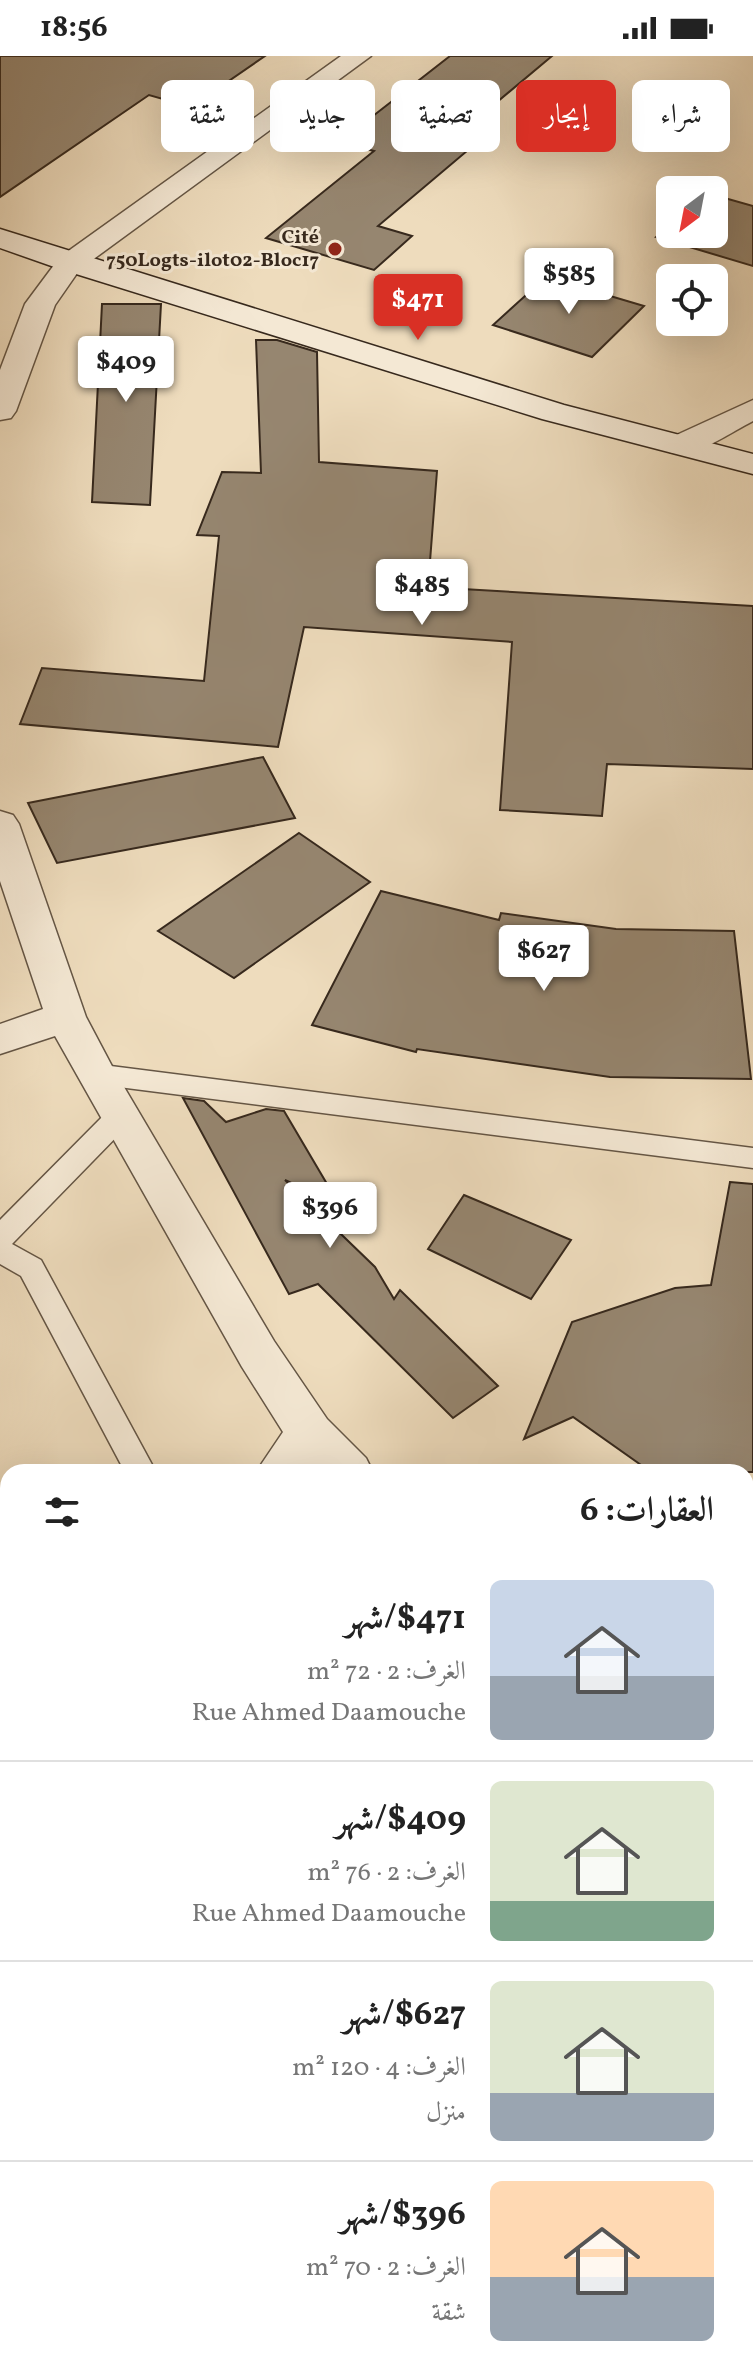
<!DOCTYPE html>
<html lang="ar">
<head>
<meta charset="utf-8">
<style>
  :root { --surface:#fff; --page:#f6f6f6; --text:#222; --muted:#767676; --line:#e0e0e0; --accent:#d93025 }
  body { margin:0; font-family:Vollkorn,Amiri,serif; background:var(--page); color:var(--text); direction:rtl; height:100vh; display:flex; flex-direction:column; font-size:30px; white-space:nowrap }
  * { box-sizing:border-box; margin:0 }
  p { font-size:26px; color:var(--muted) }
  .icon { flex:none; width:44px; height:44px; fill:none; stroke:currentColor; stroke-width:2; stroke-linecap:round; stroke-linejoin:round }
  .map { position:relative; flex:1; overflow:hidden; direction:ltr }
  .details { position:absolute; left:0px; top:1408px; width:754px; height:914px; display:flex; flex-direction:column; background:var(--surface); border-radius:24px 24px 0 0; box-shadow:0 8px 32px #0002; direction:rtl }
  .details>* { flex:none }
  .top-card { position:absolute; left:24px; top:24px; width:706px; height:72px; direction:rtl; display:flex; gap:16px }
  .needle { width:52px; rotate:212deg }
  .controls { position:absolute; left:656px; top:120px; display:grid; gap:16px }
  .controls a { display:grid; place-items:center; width:72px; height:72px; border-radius:12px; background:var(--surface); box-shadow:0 8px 32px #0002; font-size:40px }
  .price { position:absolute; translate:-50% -68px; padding:0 18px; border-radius:8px; background:#fff; color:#222; font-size:26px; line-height:52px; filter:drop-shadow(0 2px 4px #0008) }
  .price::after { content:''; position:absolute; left:50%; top:48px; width:24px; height:18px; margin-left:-12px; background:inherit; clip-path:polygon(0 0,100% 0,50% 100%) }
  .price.on { background:var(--accent); color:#fff }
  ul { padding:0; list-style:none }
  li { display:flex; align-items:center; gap:24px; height:200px; padding:0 40px }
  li+li { border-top:2px solid var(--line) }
  li span { display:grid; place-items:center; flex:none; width:224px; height:160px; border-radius:12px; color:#555 }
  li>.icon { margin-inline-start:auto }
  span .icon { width:96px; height:96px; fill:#fffc; stroke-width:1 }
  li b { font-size:34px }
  h2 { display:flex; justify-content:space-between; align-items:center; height:96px; padding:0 40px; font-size:34px }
  .tag { padding:0 28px; border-radius:12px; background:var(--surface); box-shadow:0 8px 32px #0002; font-size:28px; line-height:72px }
  .tag.on { background:var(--accent); color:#fff }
  .status { display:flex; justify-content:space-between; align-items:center; height:56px; padding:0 40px; background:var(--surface); direction:ltr }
  .status svg { height:22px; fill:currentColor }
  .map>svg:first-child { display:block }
  .building { fill:#968670; stroke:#37291d; stroke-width:2 }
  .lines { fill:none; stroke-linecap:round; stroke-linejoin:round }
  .lane-casing { stroke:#655645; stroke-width:3 }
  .street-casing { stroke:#655645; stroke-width:3 }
  .secondary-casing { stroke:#37291d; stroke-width:3 }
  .lane { fill:#f4e8d4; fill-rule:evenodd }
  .street { fill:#f4e8d4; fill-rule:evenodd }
  .secondary { fill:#f4e8d4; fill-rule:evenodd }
  .poi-dot { fill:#8f2418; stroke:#f4e8d4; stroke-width:3 }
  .labels { text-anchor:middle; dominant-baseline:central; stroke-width:6; stroke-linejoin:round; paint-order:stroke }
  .far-poi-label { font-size:20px; font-weight:bold; fill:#37291d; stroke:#f4e8d4; text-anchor:end }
</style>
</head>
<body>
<div class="status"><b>18:56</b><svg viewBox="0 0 49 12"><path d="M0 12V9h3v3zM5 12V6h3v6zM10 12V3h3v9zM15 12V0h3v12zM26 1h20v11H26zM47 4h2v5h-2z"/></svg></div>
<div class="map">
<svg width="753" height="2321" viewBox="0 0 753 2321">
  <rect width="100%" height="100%" fill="#eedcbd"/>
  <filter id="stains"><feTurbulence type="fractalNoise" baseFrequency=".0025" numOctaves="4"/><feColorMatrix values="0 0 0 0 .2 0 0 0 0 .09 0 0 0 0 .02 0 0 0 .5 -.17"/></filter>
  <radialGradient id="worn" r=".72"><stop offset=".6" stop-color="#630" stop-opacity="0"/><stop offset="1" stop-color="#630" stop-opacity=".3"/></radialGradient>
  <g class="building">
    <polygon points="0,0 265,0 191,51 149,39 0,141"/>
    <polygon points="450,0 552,0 472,67 493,73 378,170 412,180 374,214 266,182 374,95 355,90 369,78 355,74"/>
    <polygon points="714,139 753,150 753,210 656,181 670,168 670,178 714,178"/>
    <polygon points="546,221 644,250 592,301 493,269"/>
    <polygon points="102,248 161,248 150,449 92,446"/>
    <polygon points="256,284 277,284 317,296 319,406 437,415 428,531 753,550 753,713 607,708 602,760 500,754 512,586 304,571 278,691 20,668 42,612 204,625 219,480 197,479 222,416 261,417"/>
    <polygon points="263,701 295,762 57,807 28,747"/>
    <polygon points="299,777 370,826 234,922 158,875"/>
    <polygon points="381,835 499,864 501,857 616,873 734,875 751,1023 610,1021 417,993 416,996 312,969"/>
    <polygon points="183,1042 204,1045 226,1066 266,1053 284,1055 340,1150 285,1124 375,1211 394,1243 400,1234 498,1330 453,1362 318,1228 289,1238"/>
    <polygon points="730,1126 753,1128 753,1416 651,1416 573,1361 524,1383 572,1266 675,1232 711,1229"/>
    <polygon points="464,1139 571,1184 531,1243 428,1193"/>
  </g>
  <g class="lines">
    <g class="lane-casing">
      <g id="lane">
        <polygon points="95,1008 753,1092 753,1112 95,1028 86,1025 82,1018 86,1011"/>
        <polygon points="120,1050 130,1053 133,1060 130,1067 12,1188 41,1204 156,1416 125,1416 21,1220 0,1208 0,1164 110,1053"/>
        <polygon points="0,1449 8,1451 8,1480 0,1478"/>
      </g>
    </g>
    <g class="street-casing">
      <g id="street">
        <polygon points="341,0 371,0 80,213 55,249 16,355 11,362 0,364 0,314 25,248 60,201"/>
        <path d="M753,344v21c-24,12 -56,37 -83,31l-5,-7 5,-7z"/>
        <polygon points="0,755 13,759 19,768 86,961 114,1014 274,1285 327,1363 366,1402 373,1416 318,1416 312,1410 308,1416 256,1416 283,1376 242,1311 55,980 0,998 0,968 43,953 0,825"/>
        <polygon points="0,1684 8,1687 8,1794 0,1797 0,1740 7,1737 0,1734"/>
        <polygon points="746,1702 753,1705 753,1757 746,1754"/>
        <polygon points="746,2175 753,2178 753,2239 746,2236"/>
      </g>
    </g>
    <g class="secondary-casing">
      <polygon id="secondary" points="0,173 564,349 753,398 753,418 542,363 60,213 0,192"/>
    </g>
    <use href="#lane" class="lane"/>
    <use href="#street" class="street"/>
    <use href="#secondary" class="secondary"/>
  </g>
  <circle class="poi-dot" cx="335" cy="193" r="8"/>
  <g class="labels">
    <g class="far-poi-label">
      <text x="319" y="182">Cité<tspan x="319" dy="23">750Logts-ilot02-Bloc17</tspan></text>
    </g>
  </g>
  <rect width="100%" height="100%" filter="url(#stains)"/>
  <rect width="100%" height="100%" fill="url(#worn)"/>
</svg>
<div class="controls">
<a><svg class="needle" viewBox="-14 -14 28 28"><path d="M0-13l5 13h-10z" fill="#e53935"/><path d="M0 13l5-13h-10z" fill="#767676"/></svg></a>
<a><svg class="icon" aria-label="locate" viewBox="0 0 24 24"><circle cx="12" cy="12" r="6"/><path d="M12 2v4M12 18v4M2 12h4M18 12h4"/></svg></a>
</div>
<b class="price" style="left:569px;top:260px">$585</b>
<b class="price on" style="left:418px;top:286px">$471</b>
<b class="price" style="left:126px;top:348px">$409</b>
<b class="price" style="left:422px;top:571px">$485</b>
<b class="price" style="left:544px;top:937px">$627</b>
<b class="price" style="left:330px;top:1194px">$396</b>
<div class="top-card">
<a class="tag">شراء</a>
<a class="tag on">إيجار</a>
<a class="tag">تصفية</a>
<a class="tag">جديد</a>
<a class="tag">شقة</a>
</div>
<section class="details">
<h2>العقارات: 6<svg class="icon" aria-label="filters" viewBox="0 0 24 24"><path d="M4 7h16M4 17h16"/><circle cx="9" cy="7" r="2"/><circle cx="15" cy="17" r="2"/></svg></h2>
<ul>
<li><span style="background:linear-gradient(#c9d6e8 60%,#9aa5b1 0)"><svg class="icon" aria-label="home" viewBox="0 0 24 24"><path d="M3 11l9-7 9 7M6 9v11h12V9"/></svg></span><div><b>$471/شهر</b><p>الغرف: 2 · 72 m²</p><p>Rue Ahmed Daamouche</p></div></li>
<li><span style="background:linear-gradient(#dfe7d0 75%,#7fa58c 0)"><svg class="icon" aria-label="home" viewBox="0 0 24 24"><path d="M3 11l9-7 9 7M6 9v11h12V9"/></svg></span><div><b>$409/شهر</b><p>الغرف: 2 · 76 m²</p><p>Rue Ahmed Daamouche</p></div></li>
<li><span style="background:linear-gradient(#dfe7d0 70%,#9aa5b1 0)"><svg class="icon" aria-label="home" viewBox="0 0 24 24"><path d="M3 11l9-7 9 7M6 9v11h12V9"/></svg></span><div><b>$627/شهر</b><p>الغرف: 4 · 120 m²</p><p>منزل</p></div></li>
<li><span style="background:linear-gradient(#ffd9b3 60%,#9aa5b1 0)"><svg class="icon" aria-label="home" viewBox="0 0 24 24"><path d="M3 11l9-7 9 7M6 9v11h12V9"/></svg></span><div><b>$396/شهر</b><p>الغرف: 2 · 70 m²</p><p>شقة</p></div></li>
</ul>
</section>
</div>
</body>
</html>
